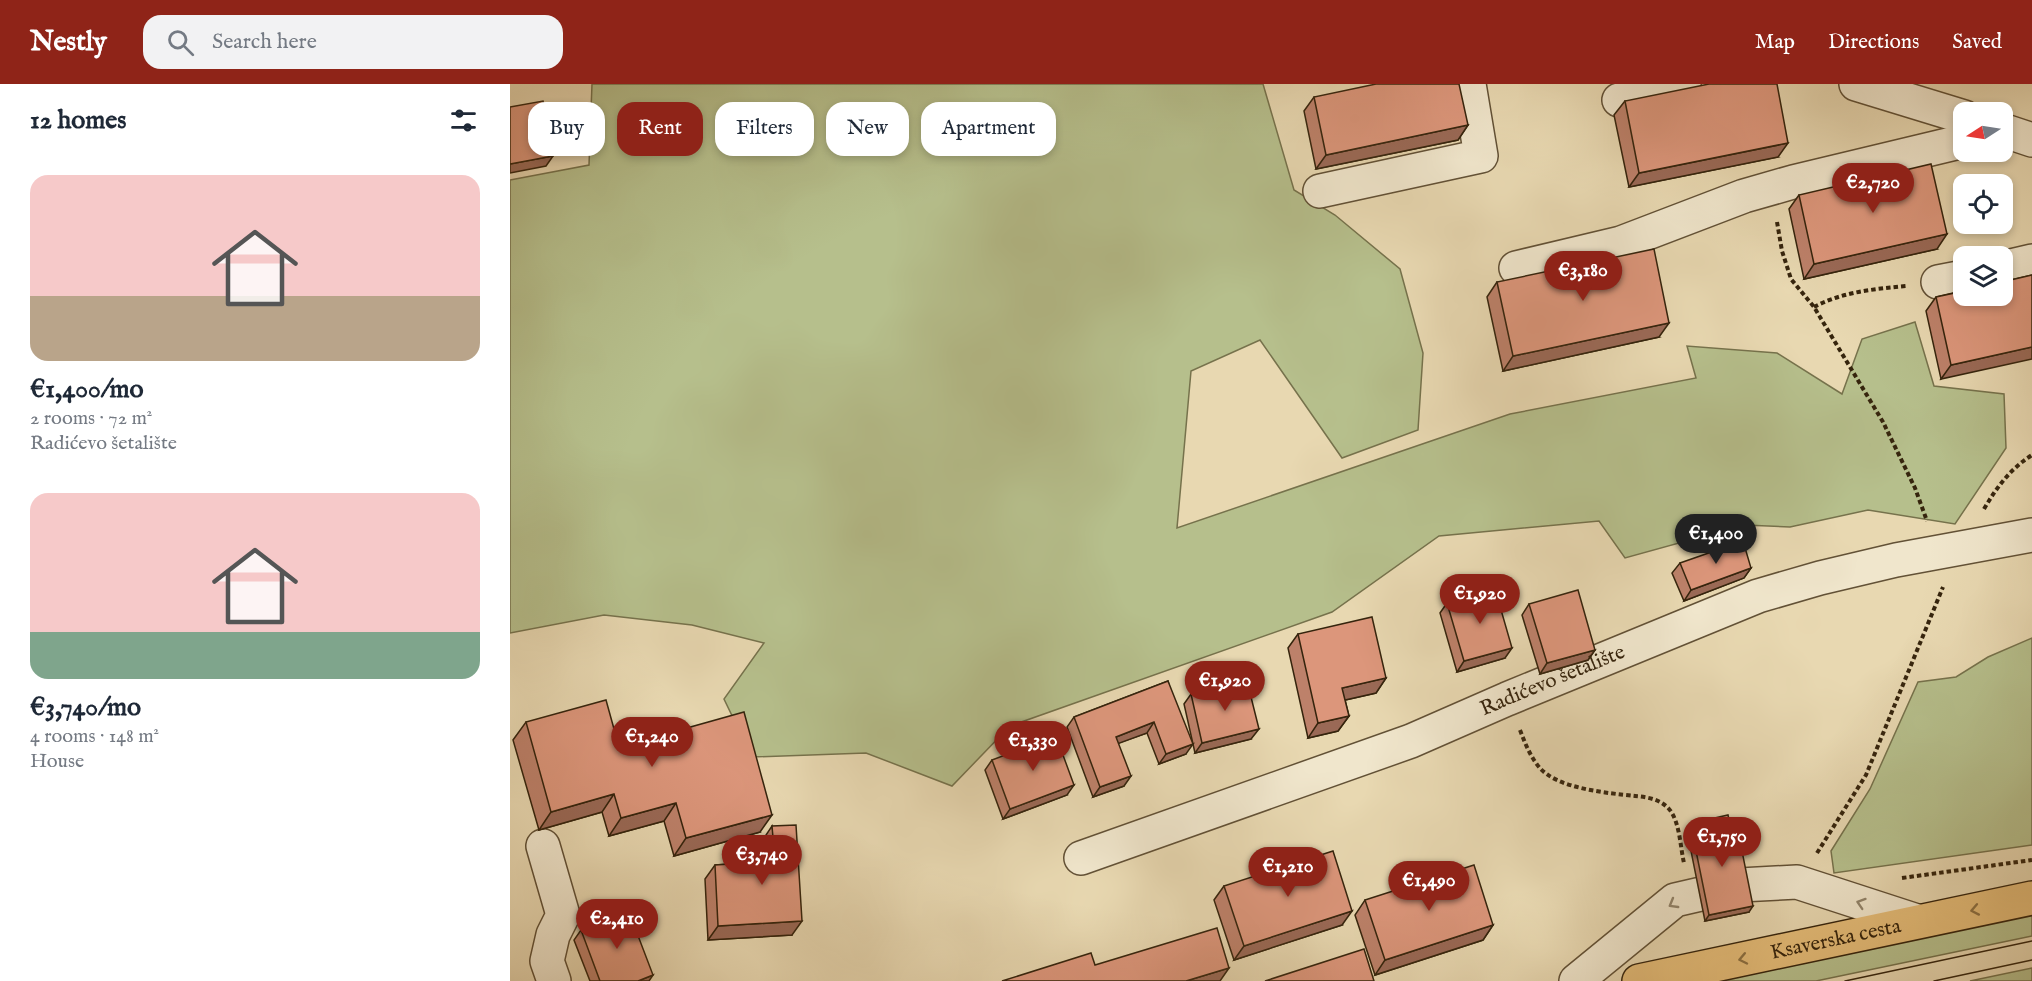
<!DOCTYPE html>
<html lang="en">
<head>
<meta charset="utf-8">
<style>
  :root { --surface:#fff; --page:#f2f2f3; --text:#1f2937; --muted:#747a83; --accent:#8f2418 }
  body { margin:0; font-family:"IM FELL English",serif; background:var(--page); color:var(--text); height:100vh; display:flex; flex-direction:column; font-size:22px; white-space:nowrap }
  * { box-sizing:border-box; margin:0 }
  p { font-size:20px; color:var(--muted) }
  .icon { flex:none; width:33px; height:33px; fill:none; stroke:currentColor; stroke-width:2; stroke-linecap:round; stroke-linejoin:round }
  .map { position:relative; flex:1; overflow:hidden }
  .details { display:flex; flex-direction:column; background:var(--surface); width:510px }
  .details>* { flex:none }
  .hud { position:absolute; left:18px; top:18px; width:570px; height:54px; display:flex; gap:12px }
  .needle { width:39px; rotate:258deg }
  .fabs { position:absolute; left:1443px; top:18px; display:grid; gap:12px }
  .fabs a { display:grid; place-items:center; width:60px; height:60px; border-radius:12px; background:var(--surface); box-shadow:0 3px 9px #0003; font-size:30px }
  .price { position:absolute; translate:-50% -51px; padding:0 14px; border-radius:21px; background:var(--accent); color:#fff; font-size:20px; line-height:39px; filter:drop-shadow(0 2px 3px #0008) }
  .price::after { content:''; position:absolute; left:50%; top:36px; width:18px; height:14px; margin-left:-9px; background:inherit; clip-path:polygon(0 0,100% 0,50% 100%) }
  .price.selected { background:#222; color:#fff }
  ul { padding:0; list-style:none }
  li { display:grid; align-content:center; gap:12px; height:318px; padding:0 30px }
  li span { display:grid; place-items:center; height:186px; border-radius:18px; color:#555 }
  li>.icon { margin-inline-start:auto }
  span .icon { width:108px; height:108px; fill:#fffc; stroke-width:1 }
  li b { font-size:26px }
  h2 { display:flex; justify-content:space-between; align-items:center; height:72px; padding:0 30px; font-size:26px }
  .tag { padding:0 21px; border-radius:18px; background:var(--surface); box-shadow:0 3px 9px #0003; font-size:21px; line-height:54px }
  .tag.selected { background:var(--accent); color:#fff }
  header { display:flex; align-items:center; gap:36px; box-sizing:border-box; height:84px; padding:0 30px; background:var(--accent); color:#fff }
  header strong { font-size:28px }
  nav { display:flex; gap:33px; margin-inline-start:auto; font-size:21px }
  .search { width:420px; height:54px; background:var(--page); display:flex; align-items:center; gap:15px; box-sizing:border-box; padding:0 21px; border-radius:18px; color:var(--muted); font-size:22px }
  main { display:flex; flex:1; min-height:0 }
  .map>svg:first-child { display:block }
  .green { fill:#b6bf8c; stroke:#76724c; stroke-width:1.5 }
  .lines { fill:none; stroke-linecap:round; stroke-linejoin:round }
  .minor-casing { stroke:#625136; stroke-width:36 }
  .major-casing { stroke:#35240d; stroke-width:36 }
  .path { stroke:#35240d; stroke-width:4; stroke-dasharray:4.5 3; stroke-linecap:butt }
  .minor { stroke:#f0e6cc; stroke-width:33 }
  .major { stroke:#e4bc78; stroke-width:33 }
  .tram { stroke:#35240d; stroke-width:1.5 }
  .wall { fill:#bd816a; stroke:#35240d; stroke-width:1.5 }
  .shaded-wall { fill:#9a6956; stroke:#35240d; stroke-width:1.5 }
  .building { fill:#dc967b; stroke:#35240d; stroke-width:1.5 }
  .oneway { stroke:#92856c }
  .oneway2 { stroke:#8c7042 }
  .labels { text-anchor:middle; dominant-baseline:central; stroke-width:6; stroke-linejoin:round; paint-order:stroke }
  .street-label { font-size:21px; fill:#35240d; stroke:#f0e6cc }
</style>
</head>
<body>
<header>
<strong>Nestly</strong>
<div class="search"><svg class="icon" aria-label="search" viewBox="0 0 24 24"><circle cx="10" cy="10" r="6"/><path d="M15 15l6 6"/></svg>Search here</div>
<nav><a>Map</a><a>Directions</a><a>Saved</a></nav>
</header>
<main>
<section class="details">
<h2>12 homes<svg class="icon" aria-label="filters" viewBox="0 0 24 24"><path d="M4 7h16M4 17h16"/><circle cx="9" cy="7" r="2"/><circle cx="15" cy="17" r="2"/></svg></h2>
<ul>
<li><span style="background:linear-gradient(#f6c9c9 65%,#b9a48a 0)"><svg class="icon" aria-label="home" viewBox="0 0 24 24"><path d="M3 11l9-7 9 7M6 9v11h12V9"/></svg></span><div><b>€1,400/mo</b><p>2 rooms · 72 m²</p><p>Radićevo šetalište</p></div></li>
<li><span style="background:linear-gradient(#f6c9c9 75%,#7fa58c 0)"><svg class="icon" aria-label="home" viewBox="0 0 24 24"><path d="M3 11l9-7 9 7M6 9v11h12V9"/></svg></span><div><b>€3,740/mo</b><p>4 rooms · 148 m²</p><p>House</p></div></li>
</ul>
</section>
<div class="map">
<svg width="1522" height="897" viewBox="0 0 1522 897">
  <rect width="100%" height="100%" fill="#e8d8b1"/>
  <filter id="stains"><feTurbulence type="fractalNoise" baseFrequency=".00333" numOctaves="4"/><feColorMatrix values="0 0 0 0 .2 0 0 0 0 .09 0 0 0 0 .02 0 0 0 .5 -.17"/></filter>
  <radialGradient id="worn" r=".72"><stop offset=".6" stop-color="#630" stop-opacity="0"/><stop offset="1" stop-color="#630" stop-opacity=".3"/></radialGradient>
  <g class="green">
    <polygon points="82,0 753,0 784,106 825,131 890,185 913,269 908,346 832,374 750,256 681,287 667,444 1000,330 1186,294 1177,262 1267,269 1332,310 1352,255 1405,238 1424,302 1494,310 1496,364 1445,440 1358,426 1280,443 1234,441 1115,474 1089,437 929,452 822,528 500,642 442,702 356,669 242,673 214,615 254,559 182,541 94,531 0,549 0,96 79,81"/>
    <polygon points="1522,554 1522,761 1324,789 1321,767 1360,705 1408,598 1446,593 1478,573"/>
    <polygon points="1522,829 1522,852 1306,897 1199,897"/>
    <polygon points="1522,884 1522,897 1460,897"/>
  </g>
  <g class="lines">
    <g class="minor-casing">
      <g id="minor">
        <polyline points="1346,0 1454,33"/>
        <polyline points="1109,16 1174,0"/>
        <polyline points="1492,46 1522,56"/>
        <polyline points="810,107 971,72 959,0"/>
        <polyline points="1006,184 1111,159 1234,112 1283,98 1454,57"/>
        <polyline points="1492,184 1522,177"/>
        <polyline points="1428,198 1454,193"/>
        <polyline points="33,762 53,831 43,851 37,877 44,897"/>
        <path id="s1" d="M571,774l330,-117 96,-42 251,-103 62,-18 76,-18 136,-25"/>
        <polyline points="1066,897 1165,816 1230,801 1287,798 1407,837"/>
      </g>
    </g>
    <g class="major-casing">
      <g id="major">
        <path id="s2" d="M1129,897l393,-83"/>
      </g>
    </g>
    <g class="path">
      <polyline points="1267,138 1272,167 1281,195 1304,223 1373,338 1405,404 1417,437"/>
      <path d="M1304,223c28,-15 60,-18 92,-21"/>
      <path d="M1474,425c13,-22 26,-40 48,-54"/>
      <path d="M1010,646c5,13 10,26 19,37 18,22 69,26 96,29 12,1 25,3 34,13 11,13 11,37 15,54"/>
      <polyline points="1307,769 1356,691 1433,503"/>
      <polyline points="1392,794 1522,776"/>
    </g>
    <use href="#minor" class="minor"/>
    <use href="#major" class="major"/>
    <g class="tram">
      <polyline points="1335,897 1522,857"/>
      <polyline points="1424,897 1522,876"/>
    </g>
  </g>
  <g class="wall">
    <polygon points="804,13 958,41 948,56 806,85 794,27"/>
    <polygon points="1115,17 1268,73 1119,103 1104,31"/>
    <polygon points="1289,111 1427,165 1294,195 1279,125"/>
    <polygon points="1522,191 1431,295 1416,227 1426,213"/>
    <polygon points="987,198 1149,253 993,287 977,213"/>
    <polygon points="1170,479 1241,484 1234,494 1174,517 1162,489"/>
    <polygon points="937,519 995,574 947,588 930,529"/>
    <polygon points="1019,520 1085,566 1078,576 1030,590 1012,531"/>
    <polygon points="788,550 876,594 866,609 835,616 839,632 828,647 798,654 778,564"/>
    <polygon points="658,597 676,670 649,680 637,649 608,659 614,702 583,713 557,643 564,633"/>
    <polygon points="681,610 741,655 685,669 674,620"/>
    <polygon points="16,638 109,663 250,748 164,772 154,737 99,752 92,728 29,746 3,656"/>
    <polygon points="482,676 557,711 493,735 475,686"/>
    <polygon points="1187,738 1239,828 1195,837 1181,767 1185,762 1187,761 1183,743"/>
    <polygon points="262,742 282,851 198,856 195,795 205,781 254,778 252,757"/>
    <polygon points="714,802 832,841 724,876 704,816"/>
    <polygon points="855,816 983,841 973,856 865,891 845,831"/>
    <polygon points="71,846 139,897 80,897 64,856"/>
  </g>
  <g class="shaded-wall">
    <polygon points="958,41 948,56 806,85 816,71"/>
    <polygon points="1278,59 1268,73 1119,103 1129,89"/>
    <polygon points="43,72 36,82 0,89 0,80"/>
    <polygon points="1437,150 1427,165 1294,195 1304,180"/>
    <polygon points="1159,239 1149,253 993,287 1003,272"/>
    <polygon points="1522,263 1522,275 1431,295 1441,281"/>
    <polygon points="1241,484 1234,494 1174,517 1181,506"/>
    <polygon points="1002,564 995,574 947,588 954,577"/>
    <polygon points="1085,566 1078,576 1030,590 1037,579"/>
    <polygon points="876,594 866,609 822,619 832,604"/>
    <polygon points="839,632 828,647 798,654 808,639"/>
    <polygon points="644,638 637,649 599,663 606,653"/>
    <polygon points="749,645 741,655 685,669 692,659"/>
    <polygon points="683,660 676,670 649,680 656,670"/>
    <polygon points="621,692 614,702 583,713 590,703"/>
    <polygon points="564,701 557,711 493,735 500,725"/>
    <polygon points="104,710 92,728 29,746 41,728"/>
    <polygon points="166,719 154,737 99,752 111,734"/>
    <polygon points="262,731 250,748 164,772 176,754"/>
    <polygon points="1243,822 1239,828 1195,837 1199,831"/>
    <polygon points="842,827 832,841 724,876 734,862"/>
    <polygon points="292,837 282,851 198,856 208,842"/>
    <polygon points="983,841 973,856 865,891 875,876"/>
    <polygon points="719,884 710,897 676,897"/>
    <polygon points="143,891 139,897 128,897"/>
  </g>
  <g class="building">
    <polygon points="866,0 949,0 958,41 816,71 804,13"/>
    <polygon points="1199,0 1267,0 1278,59 1129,89 1115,17"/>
    <polygon points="33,17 43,72 0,80 0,23"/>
    <polygon points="1421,80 1437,150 1304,180 1289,111"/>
    <polygon points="1144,165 1159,239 1003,272 987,198"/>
    <polygon points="1522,191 1522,263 1441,281 1426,213 1454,207 1454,212 1492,212 1492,198"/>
    <polygon points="1233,457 1241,484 1181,506 1170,479"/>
    <polygon points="985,505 1002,564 954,577 937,519"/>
    <polygon points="1068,506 1085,566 1037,579 1019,520"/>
    <polygon points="862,533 876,594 832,604 839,632 808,639 788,550"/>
    <polygon points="658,597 683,660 656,670 644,638 606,653 621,692 590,703 564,633"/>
    <polygon points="737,597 749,645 692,659 681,610"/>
    <polygon points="96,616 109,663 234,628 262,731 176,754 166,719 111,734 104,710 41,728 16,638"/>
    <polygon points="546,652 564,701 500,725 482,676"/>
    <polygon points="1218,731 1226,768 1232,767 1243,822 1199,831 1185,762 1192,760 1187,738"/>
    <polygon points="286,741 292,837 208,842 205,781 265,777 262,742"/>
    <polygon points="823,767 842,827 734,862 714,802"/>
    <polygon points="964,781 983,841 875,876 855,816"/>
    <polygon points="119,828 143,891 128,897 90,897 71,846"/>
    <polygon points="707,844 719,884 676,897 492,897 581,869 585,881"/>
    <polygon points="854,865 864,897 755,897"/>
  </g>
  <defs><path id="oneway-chevron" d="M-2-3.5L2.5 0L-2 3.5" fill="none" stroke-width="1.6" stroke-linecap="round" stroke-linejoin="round" transform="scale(1.5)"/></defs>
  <g class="oneway">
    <use href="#oneway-chevron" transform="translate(1351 819) rotate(-162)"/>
    <use href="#oneway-chevron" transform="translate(1163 820) rotate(150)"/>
  </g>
  <g class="oneway2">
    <use href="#oneway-chevron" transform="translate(1465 826) rotate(169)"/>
    <use href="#oneway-chevron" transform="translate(1233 875) rotate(168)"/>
  </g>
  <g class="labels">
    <g class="street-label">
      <text stroke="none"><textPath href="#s1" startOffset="504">Radićevo šetalište</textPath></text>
      <text stroke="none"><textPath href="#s2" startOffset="201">Ksaverska cesta</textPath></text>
    </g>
  </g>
  <rect width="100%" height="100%" filter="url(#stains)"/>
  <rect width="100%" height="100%" fill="url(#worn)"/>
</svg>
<div class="fabs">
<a><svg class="needle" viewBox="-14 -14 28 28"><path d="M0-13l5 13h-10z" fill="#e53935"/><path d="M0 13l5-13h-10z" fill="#747a83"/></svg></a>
<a><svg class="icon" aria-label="locate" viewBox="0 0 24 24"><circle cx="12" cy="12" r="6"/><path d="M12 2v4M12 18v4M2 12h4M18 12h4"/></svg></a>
<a><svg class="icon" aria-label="layers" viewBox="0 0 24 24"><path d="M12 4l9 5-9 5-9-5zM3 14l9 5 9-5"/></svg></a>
</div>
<b class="price" style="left:1363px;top:130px">€2,720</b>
<b class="price" style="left:1073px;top:218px">€3,180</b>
<b class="price selected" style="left:1206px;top:481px">€1,400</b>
<b class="price" style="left:970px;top:541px">€1,920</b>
<b class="price" style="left:715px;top:628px">€1,920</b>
<b class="price" style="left:142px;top:684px">€1,240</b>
<b class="price" style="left:523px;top:688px">€1,330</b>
<b class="price" style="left:1212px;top:784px">€1,750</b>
<b class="price" style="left:252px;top:802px">€3,740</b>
<b class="price" style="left:778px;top:814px">€1,210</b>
<b class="price" style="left:919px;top:828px">€1,490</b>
<b class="price" style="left:107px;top:866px">€2,410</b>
<div class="hud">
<a class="tag">Buy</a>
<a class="tag selected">Rent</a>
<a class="tag">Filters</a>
<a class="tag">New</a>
<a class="tag">Apartment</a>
</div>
</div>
</main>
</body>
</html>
